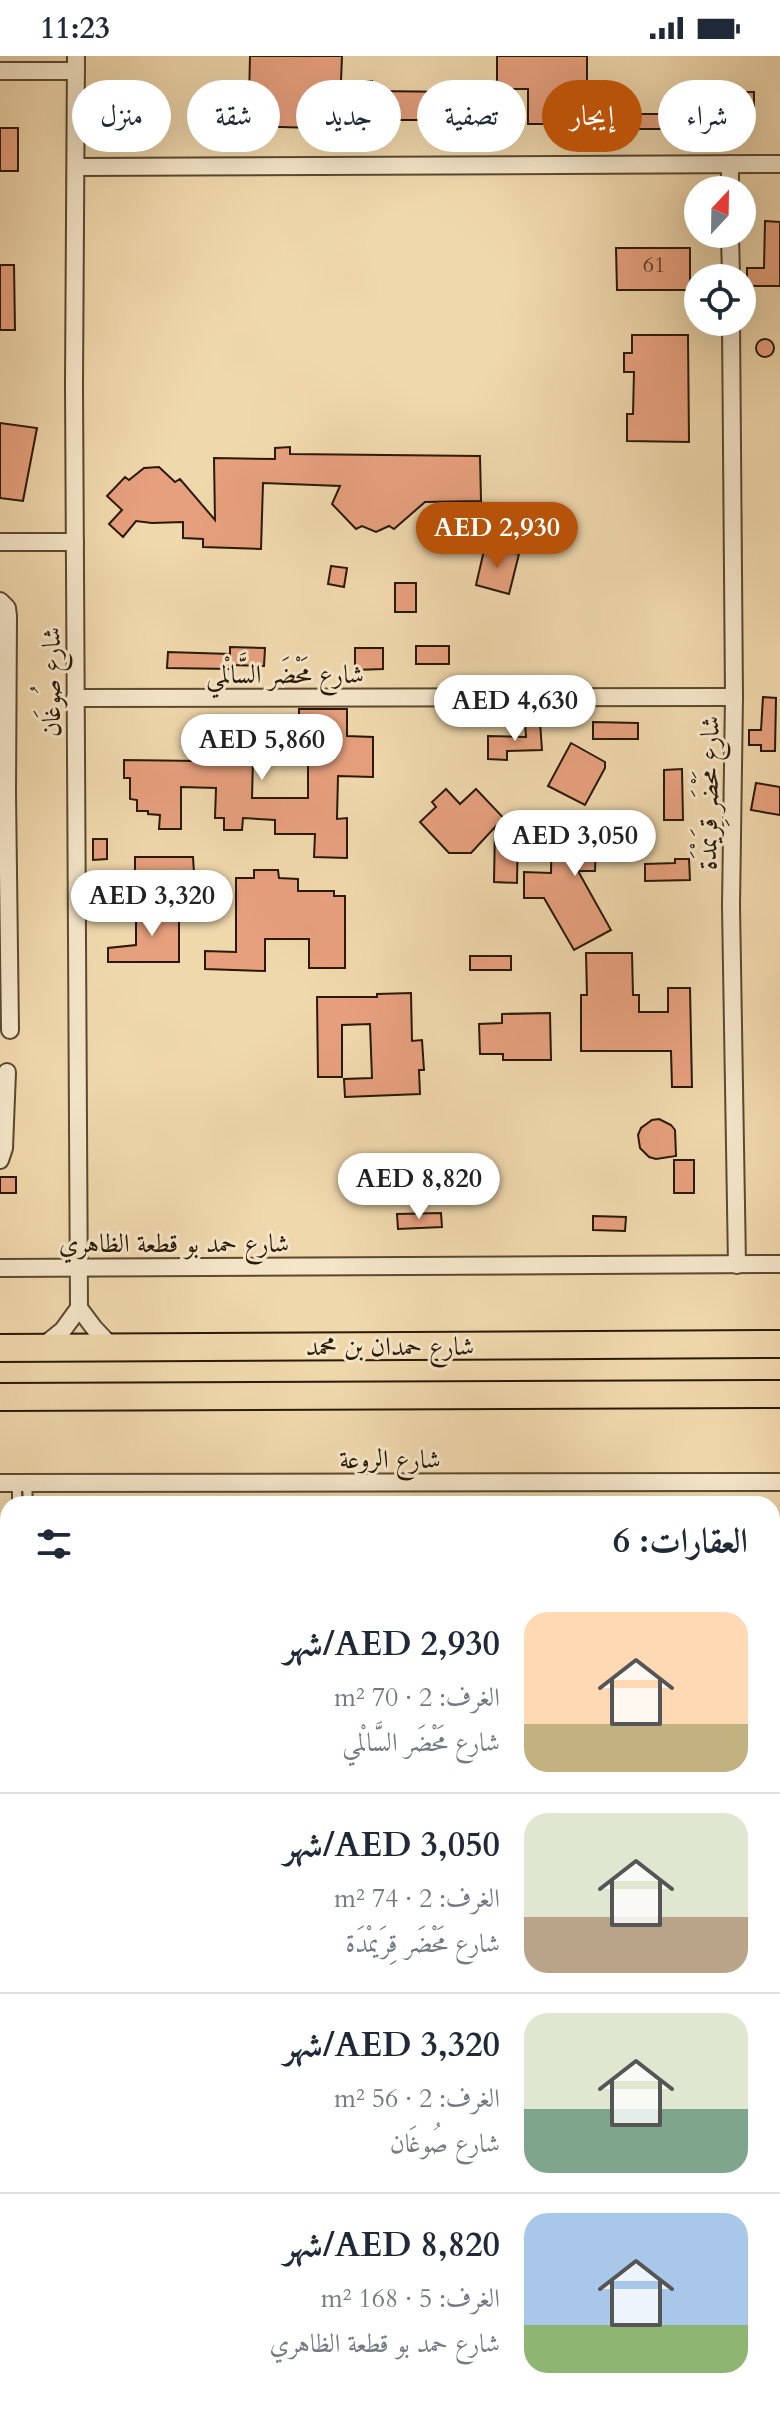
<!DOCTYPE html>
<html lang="ar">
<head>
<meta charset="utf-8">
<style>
  :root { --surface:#fff; --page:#f2f2f3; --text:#1f2937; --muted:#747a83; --line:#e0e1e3; --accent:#b45309 }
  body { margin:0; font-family:Cardo,Amiri,serif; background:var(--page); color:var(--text); direction:rtl; height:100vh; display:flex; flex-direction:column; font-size:30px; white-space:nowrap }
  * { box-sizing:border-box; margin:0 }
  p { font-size:26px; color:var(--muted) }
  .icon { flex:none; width:44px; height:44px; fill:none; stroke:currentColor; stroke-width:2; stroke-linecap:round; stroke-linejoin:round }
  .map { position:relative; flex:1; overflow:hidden; direction:ltr }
  .panel { position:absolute; left:0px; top:1440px; width:780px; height:914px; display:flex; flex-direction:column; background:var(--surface); border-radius:24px 24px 0 0; box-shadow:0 8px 32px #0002; direction:rtl }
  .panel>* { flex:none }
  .hud { position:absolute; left:24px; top:24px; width:732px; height:72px; direction:rtl; display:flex; gap:16px }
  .needle { width:52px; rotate:22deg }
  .fabs { position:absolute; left:684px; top:120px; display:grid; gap:16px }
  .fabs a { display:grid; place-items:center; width:72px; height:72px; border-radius:50%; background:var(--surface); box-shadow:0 8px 32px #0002; font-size:40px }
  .price { position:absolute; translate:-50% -68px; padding:0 18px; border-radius:28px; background:#fff; color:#222; font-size:26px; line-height:52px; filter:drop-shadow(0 2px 4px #0008) }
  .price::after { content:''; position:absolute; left:50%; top:48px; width:24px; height:18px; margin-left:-12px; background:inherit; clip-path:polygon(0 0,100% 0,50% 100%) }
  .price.active { background:var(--accent); color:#fff }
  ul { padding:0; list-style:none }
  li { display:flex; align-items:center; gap:24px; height:200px; padding:0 32px }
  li+li { border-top:2px solid var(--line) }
  li span { display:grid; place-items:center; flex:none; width:224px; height:160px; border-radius:24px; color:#555 }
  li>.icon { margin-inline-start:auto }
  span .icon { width:96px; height:96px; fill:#fffc; stroke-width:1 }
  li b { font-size:34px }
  h2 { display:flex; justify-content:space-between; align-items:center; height:96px; padding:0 32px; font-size:34px }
  .pill { padding:0 28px; border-radius:36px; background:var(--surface); box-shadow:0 8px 32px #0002; font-size:28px; line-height:72px }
  .pill.active { background:var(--accent); color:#fff }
  .status { display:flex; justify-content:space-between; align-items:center; height:56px; padding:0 40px; background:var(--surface); direction:ltr }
  .status svg { height:22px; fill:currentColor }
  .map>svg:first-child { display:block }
  .building { fill:#e7a07e; stroke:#291903; stroke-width:2 }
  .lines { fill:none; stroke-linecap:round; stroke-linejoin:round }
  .lane-casing { stroke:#5b492e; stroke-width:12 }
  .street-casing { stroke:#5b492e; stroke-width:20 }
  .primary-casing { stroke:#291903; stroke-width:30 }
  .lane { stroke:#f5e6ca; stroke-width:8 }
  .street { stroke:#f5e6ca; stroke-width:16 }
  .primary { stroke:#f0d8ad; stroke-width:26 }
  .labels { text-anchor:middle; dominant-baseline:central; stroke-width:6; stroke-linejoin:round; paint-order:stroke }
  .number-label { font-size:22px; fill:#583b22 }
  .street-label { font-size:26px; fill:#291903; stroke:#f5e6ca }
</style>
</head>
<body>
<div class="status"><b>11:23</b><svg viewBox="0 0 49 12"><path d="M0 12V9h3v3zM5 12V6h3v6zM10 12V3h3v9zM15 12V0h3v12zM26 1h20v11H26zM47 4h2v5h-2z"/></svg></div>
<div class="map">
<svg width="780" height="2353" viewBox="0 0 780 2353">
  <rect width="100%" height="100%" fill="#f0d8ad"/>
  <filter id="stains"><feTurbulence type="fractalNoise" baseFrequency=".0025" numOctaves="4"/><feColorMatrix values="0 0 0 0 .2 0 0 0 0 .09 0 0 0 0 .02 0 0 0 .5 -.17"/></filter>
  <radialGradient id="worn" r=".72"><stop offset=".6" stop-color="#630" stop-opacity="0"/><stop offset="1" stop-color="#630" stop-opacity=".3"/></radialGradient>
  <g class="building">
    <polygon points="250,0 342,0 341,25 372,25 373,35 458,36 458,64 395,64 395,55 348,56 349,73 245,70 245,75 231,74 230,44 249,44"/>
    <polygon points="497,0 587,0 587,33 565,33 565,68 528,68 528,33 497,33"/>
    <rect x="707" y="36" width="47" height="26"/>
    <rect x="624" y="58" width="40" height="15"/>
    <rect x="0" y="72" width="18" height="43"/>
    <polygon points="765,165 780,166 780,230 747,230 747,212 764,212"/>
    <polygon points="616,192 690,192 690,234 617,234"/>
    <polygon points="0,209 14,209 15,274 0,274"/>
    <polygon points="632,279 688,279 689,386 627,385 627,358 633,358 634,316 624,316 624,297 632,297"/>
    <circle cx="765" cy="292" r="9"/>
    <polygon points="0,367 37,372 23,445 0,442"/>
    <polygon points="290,391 290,398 480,400 481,445 425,446 394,473 389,470 376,476 362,470 356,473 332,448 340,430 263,427 261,493 203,491 203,483 183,482 183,466 152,467 136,465 123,481 109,468 122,454 107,440 125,421 129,424 144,412 159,411 175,426 180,423 215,464 214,402 275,403 275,392"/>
    <polygon points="485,490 519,498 509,538 476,529"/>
    <polygon points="331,510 347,512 344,531 328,528"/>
    <rect x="395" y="527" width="21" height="29"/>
    <rect x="416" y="590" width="33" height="18"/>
    <polygon points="230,591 265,592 264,610 230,609 230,613 167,612 168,596 230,598 230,605"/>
    <polygon points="355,592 383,592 383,613 355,614"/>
    <polygon points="763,641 776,642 775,695 761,695 761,689 749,689 749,674 761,674"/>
    <polygon points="299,653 347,653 347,680 373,681 373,721 338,720 337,763 347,762 347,802 314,801 315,778 275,778 275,764 243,762 242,774 224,774 224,762 215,762 216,732 181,731 181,773 159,773 160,759 148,758 148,755 137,755 137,744 130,743 130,722 124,722 124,704 200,705 201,688 217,688 217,682 233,683 233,666 254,666 252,742 308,742 308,681 304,681 304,666 299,666"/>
    <polygon points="540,666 542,694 507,695 507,704 488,703 488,680 526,681 525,667"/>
    <polygon points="593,666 638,667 638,683 593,683"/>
    <polygon points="571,687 605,706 605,712 585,749 548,730"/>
    <polygon points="682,713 683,764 664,764 664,714"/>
    <polygon points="756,727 780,731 780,759 751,754"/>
    <polygon points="446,733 460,748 476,733 513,772 518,772 517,827 494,826 495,771 471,797 449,797 420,766 436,751 432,746"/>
    <polygon points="552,766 620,768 620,771 637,771 636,788 596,787 595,815 578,815 611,874 574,894 544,842 524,842 524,816 551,817"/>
    <polygon points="93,783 107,783 107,803 93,804"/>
    <polygon points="135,801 193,801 194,817 135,818"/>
    <polygon points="675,803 689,803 690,824 645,825 645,808 675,807"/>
    <polygon points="254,814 278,814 279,822 298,823 298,835 334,835 334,840 345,840 345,912 309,912 309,883 265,883 265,915 205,913 205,895 236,896 236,822 254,822"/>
    <polygon points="136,853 179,853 179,906 108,906 108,892 136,889"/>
    <polygon points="586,897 632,897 633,939 639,939 639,956 668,956 668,932 690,932 692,1031 672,1031 671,995 581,995 581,939 587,939"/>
    <rect x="470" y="900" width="41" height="14"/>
    <polygon points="411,937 412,985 422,984 424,1014 419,1014 420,1038 345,1041 344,1023 372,1022 370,968 342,969 342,1021 318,1021 317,941 377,941 377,938"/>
    <polygon points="550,957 551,1004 503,1004 503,998 480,998 479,968 502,967 502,958"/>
    <polygon points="659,1063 671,1069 675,1074 676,1100 656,1103 649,1101 640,1092 638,1079 641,1072 652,1064"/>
    <rect x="674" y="1104" width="20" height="33"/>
    <rect x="0" y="1121" width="16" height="16"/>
    <polygon points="441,1157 442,1171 398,1173 397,1158"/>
    <polygon points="593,1160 626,1161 625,1175 593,1174"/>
  </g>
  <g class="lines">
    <g class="lane-casing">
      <g id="lane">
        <polyline points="17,1427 17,1448"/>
        <polyline points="27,1427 28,1448"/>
        <polyline points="0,1490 8,1487"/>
        <polyline points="0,1883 8,1884"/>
      </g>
    </g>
    <g class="street-casing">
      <g id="street">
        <polyline points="0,15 76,15"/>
        <polyline points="730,108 730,134"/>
        <polyline points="77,111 780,108"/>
        <polyline points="730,178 731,222"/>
        <polyline points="731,266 734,641 731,850 737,1209"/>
        <polyline points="0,486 75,486"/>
        <polyline points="0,545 7,552 8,560 7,737 10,974"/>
        <polyline points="75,642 734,641"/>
        <polyline points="0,1104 4,1092 7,1016"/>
        <polyline points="0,1212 780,1208"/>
        <polyline points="79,1252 94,1272 111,1290"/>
        <polyline points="42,1291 63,1274 79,1252 74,328 76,0"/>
        <polyline points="0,1427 780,1426"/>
        <polyline points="0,2121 8,2121"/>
        <polyline points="0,2240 8,2240"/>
      </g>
    </g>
    <g class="primary-casing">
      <g id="primary">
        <polyline points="0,1292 780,1288"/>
        <polyline points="0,1341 780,1338"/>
      </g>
    </g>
    <use href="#lane" class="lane"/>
    <use href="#street" class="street"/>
    <use href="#primary" class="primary"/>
  </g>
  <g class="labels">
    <g class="number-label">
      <text x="654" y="209">61</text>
    </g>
    <g class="street-label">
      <text x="285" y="618">شارع مَحْضَر السَّالْمي</text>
      <text transform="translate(51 626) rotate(-90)">شارع صُوغَان</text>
      <text transform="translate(709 737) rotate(-89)">شارع مَحْضَر قِرَيمْدَة</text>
      <text x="174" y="1187">شارع حمد بو قطعة الظاهري</text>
      <text x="390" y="1290">شارع حمدان بن محمد</text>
      <text x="390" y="1403">شارع الروعة</text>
    </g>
  </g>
  <rect width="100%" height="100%" filter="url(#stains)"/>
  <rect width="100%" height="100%" fill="url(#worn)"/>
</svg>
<div class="fabs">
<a><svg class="needle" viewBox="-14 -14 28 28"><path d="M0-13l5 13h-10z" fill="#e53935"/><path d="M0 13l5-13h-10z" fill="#747a83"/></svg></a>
<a><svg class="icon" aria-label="locate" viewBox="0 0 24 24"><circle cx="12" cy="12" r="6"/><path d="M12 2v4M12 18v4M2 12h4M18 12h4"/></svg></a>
</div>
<b class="price active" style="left:497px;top:514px">AED 2,930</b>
<b class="price" style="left:515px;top:687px">AED 4,630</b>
<b class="price" style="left:262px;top:726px">AED 5,860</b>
<b class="price" style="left:575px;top:822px">AED 3,050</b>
<b class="price" style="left:152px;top:882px">AED 3,320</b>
<b class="price" style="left:419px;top:1165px">AED 8,820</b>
<div class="hud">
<a class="pill">شراء</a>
<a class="pill active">إيجار</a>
<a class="pill">تصفية</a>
<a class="pill">جديد</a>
<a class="pill">شقة</a>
<a class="pill">منزل</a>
</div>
<section class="panel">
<h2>العقارات: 6<svg class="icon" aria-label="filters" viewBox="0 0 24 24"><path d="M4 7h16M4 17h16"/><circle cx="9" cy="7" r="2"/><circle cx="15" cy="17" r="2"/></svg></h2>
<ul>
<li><span style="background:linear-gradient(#ffd9b3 70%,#c2b280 0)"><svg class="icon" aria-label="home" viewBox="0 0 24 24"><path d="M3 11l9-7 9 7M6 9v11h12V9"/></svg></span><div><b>AED 2,930/شهر</b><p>الغرف: 2 · 70 m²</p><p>شارع مَحْضَر السَّالْمي</p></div></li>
<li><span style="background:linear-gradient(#dfe7d0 65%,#b9a48a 0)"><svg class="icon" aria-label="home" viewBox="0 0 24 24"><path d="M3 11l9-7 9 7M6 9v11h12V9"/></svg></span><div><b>AED 3,050/شهر</b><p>الغرف: 2 · 74 m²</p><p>شارع مَحْضَر قِرَيمْدَة</p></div></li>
<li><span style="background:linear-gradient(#dfe7d0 60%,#7fa58c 0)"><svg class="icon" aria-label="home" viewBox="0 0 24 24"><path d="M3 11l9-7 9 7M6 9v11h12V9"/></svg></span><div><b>AED 3,320/شهر</b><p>الغرف: 2 · 56 m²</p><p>شارع صُوغَان</p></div></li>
<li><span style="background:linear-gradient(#a9c7e8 70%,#8fb573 0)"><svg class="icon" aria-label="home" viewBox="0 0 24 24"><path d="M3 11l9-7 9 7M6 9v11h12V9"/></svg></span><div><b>AED 8,820/شهر</b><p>الغرف: 5 · 168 m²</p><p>شارع حمد بو قطعة الظاهري</p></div></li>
</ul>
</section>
</div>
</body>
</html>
